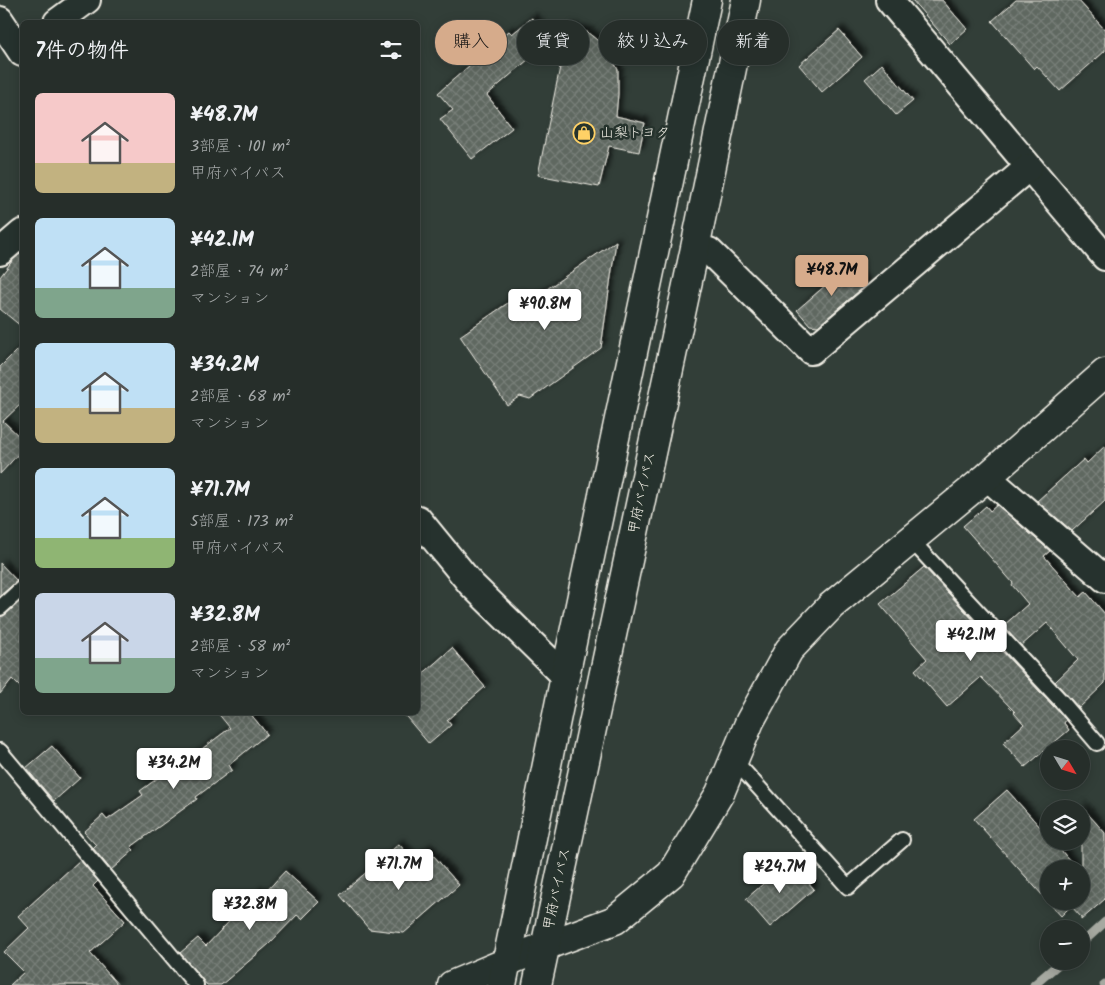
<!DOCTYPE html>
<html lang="ja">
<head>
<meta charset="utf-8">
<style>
  :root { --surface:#262e2a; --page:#2e3632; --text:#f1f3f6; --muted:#a4a8a8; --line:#424a47; --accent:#d6ab8b }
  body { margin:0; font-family:Kalam,"Klee One",sans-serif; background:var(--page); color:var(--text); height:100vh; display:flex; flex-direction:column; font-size:19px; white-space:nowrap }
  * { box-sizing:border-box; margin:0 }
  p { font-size:16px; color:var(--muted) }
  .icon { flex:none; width:28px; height:28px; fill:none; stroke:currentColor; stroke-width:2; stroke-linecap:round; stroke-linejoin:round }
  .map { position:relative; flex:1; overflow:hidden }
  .sheet { position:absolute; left:20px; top:20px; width:400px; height:695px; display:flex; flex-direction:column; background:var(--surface); border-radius:8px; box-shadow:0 2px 12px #0003,0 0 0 1px var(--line) }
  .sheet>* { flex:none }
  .guide { position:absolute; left:435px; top:20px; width:475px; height:45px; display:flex; gap:10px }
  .needle { width:32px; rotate:128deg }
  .buttons { position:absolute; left:1040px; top:740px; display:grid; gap:10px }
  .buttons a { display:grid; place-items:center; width:50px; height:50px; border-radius:50%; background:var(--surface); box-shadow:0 2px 12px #0003,0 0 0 1px var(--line); font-size:25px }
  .price { position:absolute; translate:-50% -42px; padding:0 11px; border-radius:5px; background:#fff; color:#222; font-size:16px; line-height:32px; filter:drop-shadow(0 1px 2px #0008) }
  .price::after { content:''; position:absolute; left:50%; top:30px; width:15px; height:11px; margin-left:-8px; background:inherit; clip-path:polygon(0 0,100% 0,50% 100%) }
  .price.on { background:var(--accent); color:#111 }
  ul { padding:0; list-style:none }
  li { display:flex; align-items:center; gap:15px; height:125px; padding:0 15px }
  li span { display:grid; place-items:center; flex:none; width:140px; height:100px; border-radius:8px; color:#555 }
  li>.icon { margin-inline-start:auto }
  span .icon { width:60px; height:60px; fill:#fffc; stroke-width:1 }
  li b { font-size:21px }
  h2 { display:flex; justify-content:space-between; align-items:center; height:60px; padding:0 15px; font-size:21px }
  .pill { padding:0 18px; border-radius:22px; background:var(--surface); box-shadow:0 2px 12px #0003,0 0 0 1px var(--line); font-size:18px; line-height:45px }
  .pill.on { background:var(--accent); color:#111 }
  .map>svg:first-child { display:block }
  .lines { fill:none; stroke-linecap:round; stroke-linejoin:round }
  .stream { stroke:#a6a9a1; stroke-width:9 }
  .building { fill:url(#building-cross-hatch); stroke:#f4f1e8; filter:url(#shadow) }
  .lane-casing { stroke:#f4f1e8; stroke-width:18 }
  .street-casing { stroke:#f4f1e8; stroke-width:30 }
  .secondary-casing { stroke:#f4f1e8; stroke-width:31 }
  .highway-casing { stroke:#f4f1e8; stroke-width:31 }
  .lane { stroke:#26332d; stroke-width:14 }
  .street { stroke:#26332d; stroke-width:26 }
  .secondary { stroke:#26332d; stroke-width:28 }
  .highway { stroke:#26332d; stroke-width:28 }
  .labels { text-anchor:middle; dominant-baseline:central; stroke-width:5; stroke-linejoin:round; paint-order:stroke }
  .poi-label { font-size:14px; fill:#f4f1e8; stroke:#26332d; text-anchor:start }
  .street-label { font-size:14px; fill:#f4f1e8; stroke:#26332d }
</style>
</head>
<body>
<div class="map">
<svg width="1105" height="985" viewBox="0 0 1105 985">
  <defs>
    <pattern id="building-cross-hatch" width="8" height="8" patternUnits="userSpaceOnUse" patternTransform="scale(1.25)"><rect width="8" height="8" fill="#5f6861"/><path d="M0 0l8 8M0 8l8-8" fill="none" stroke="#777e78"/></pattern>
    <filter id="shadow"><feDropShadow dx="4.5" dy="-4.5" stdDeviation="2.5" flood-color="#0009"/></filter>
  </defs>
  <rect width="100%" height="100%" fill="#323e38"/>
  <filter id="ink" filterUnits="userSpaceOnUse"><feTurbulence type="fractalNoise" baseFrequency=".02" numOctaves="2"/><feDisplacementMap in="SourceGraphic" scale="10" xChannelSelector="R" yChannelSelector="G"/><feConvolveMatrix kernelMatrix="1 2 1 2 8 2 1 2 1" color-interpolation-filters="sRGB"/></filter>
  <g filter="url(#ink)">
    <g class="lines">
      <g class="stream">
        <polyline points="1081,944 1105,922"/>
        <polyline points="1034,985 1062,961"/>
        <polyline points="1104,985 1105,984"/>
      </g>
    </g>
    <g class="building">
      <polygon points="912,0 942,0 967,29 950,44"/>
      <polygon points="1016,0 1078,0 1105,30 1105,51 1060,91 1037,66 1034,69 992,21"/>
      <polygon points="532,18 551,40 487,95 512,128 472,159 440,119 453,110 438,93 509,31 512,34"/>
      <polygon points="568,28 587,32 607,48 618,70 618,94 616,116 645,123 639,152 609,146 599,187 538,175"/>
      <polygon points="839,30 862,57 822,92 799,65"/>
      <polygon points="882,64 913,101 896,115 865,79"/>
      <polygon points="616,241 601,348 530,399 520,396 507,405 460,336 518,296 524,305"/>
      <polygon points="22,252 22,327 0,309 0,277 13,260"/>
      <polygon points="849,265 866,285 818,326 810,325 797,310"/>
      <polygon points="22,345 22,403 3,421 22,439 22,450 0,474 0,367"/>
      <polygon points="1105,446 1105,501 1072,531 1037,501 1084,459 1087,463"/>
      <polygon points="997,505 1050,551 1044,556 1080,597 1086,592 1105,614 1105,683 1079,708 1055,682 1078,660 1047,623 1021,646 1003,626 1028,604 1012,585 1013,583 963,526 986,506 990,511"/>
      <polygon points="0,563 17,581 0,596"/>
      <polygon points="924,567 1066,720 1064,723 1069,730 1025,767 1003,743 1024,724 1014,713 1015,712 981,677 947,707 915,670 927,659 880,604"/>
      <polygon points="22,599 22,689 12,679 0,694 0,617 6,614"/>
      <polygon points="452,648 485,687 447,720 451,725 429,744 402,712 418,712 418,678"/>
      <polygon points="217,712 249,712 267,734 229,765 232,770 196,797 197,799 131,847 134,850 111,870 93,848 96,845 84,832 103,815 107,820 143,795 140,791 173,767 175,769 230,728"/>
      <polygon points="52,746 80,778 54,801 26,768"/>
      <polygon points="1007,790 1049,837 1049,841 1053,841 1077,869 1049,869 1049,901 1081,901 1081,806 1105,833 1105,899 1081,920 1081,917 1071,906 1061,916 974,819"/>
      <polygon points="399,844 413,860 427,848 459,885 404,933 369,929 340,895"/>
      <polygon points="80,860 98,881 93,886 125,921 90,953 118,985 10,985 24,972 4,952 29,928 18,916"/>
      <polygon points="789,861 814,889 770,927 746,899"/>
      <polygon points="285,871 319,902 302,919 297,915 269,944 221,985 207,985 180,953 198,938 206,946 258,891 263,895"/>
    </g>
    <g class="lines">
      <g class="lane-casing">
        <g id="lane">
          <polyline points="911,540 1062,702 1097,743"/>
          <polyline points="0,608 22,588"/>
          <polyline points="0,751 196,985"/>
          <polyline points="734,760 848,887 902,840"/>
        </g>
      </g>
      <g class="street-casing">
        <g id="street">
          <polyline points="889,0 1105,257"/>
          <polyline points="0,20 22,53"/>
          <polyline points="57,22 87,0"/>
          <polyline points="695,248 709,251 811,351 1029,167"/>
          <polyline points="0,252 22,233"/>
          <polyline points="987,477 1105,579"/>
          <polyline points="418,519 471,584 565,676"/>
        </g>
      </g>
      <g class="secondary-casing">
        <polyline id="secondary" points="452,985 545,946 615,920 671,874 720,793 750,721 789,650 831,606 987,477 1105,373"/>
      </g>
      <g class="highway-casing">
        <g id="highway">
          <polyline points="502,985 565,676 707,0"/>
          <polyline points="537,985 695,248 746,0"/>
        </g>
      </g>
      <use href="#lane" class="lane"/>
      <use href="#street" class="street"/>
      <use href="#secondary" class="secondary"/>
      <use href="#highway" class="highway"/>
    </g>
  </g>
  <defs>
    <g id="shop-ring" transform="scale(1.125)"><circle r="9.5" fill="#26332d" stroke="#ffd166" stroke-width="1.5"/><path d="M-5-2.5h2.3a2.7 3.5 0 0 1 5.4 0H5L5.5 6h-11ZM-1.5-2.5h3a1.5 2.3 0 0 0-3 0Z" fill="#ffd166"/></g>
  </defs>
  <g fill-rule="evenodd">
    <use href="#shop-ring" x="584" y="133"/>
  </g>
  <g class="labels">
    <g class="poi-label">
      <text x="600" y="133">山梨トヨタ</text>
    </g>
    <g class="street-label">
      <text transform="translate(642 493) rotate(-78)">甲府バイパス</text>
      <text transform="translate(557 889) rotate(-78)">甲府バイパス</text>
    </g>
  </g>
</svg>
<div class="buttons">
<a><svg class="needle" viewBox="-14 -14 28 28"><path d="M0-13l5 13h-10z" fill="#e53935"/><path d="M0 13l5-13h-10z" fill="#a4a8a8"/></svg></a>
<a><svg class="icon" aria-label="layers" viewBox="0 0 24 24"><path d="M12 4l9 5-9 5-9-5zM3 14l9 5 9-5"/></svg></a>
<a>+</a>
<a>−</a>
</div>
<b class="price on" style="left:832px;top:297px">¥48.7M</b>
<b class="price" style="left:545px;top:331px">¥90.8M</b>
<b class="price" style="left:971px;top:662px">¥42.1M</b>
<b class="price" style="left:174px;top:790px">¥34.2M</b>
<b class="price" style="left:399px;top:891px">¥71.7M</b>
<b class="price" style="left:780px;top:894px">¥24.7M</b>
<b class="price" style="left:250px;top:931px">¥32.8M</b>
<div class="guide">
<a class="pill on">購入</a>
<a class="pill">賃貸</a>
<a class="pill">絞り込み</a>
<a class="pill">新着</a>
</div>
<section class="sheet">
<h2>7件の物件<svg class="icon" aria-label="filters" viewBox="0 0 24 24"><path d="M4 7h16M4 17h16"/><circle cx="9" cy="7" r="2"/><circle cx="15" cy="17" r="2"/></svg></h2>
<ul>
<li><span style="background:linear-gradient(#f6c9c9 70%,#c2b280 0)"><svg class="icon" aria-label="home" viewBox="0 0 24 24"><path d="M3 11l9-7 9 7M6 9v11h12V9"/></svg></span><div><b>¥48.7M</b><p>3部屋 · 101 m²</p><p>甲府バイパス</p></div></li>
<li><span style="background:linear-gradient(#bfe0f5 70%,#7fa58c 0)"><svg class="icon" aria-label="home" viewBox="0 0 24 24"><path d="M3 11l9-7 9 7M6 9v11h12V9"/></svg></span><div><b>¥42.1M</b><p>2部屋 · 74 m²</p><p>マンション</p></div></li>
<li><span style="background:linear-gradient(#bfe0f5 65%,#c2b280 0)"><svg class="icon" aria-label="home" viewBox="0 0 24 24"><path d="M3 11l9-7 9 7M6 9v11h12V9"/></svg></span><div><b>¥34.2M</b><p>2部屋 · 68 m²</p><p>マンション</p></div></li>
<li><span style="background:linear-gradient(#bfe0f5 70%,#8fb573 0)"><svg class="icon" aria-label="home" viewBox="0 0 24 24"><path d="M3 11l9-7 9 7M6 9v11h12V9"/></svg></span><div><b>¥71.7M</b><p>5部屋 · 173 m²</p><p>甲府バイパス</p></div></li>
<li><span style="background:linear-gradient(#c9d6e8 65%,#7fa58c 0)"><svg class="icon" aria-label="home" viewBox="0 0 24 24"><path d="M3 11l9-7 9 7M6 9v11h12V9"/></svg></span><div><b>¥32.8M</b><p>2部屋 · 58 m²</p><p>マンション</p></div></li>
</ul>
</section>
</div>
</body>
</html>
